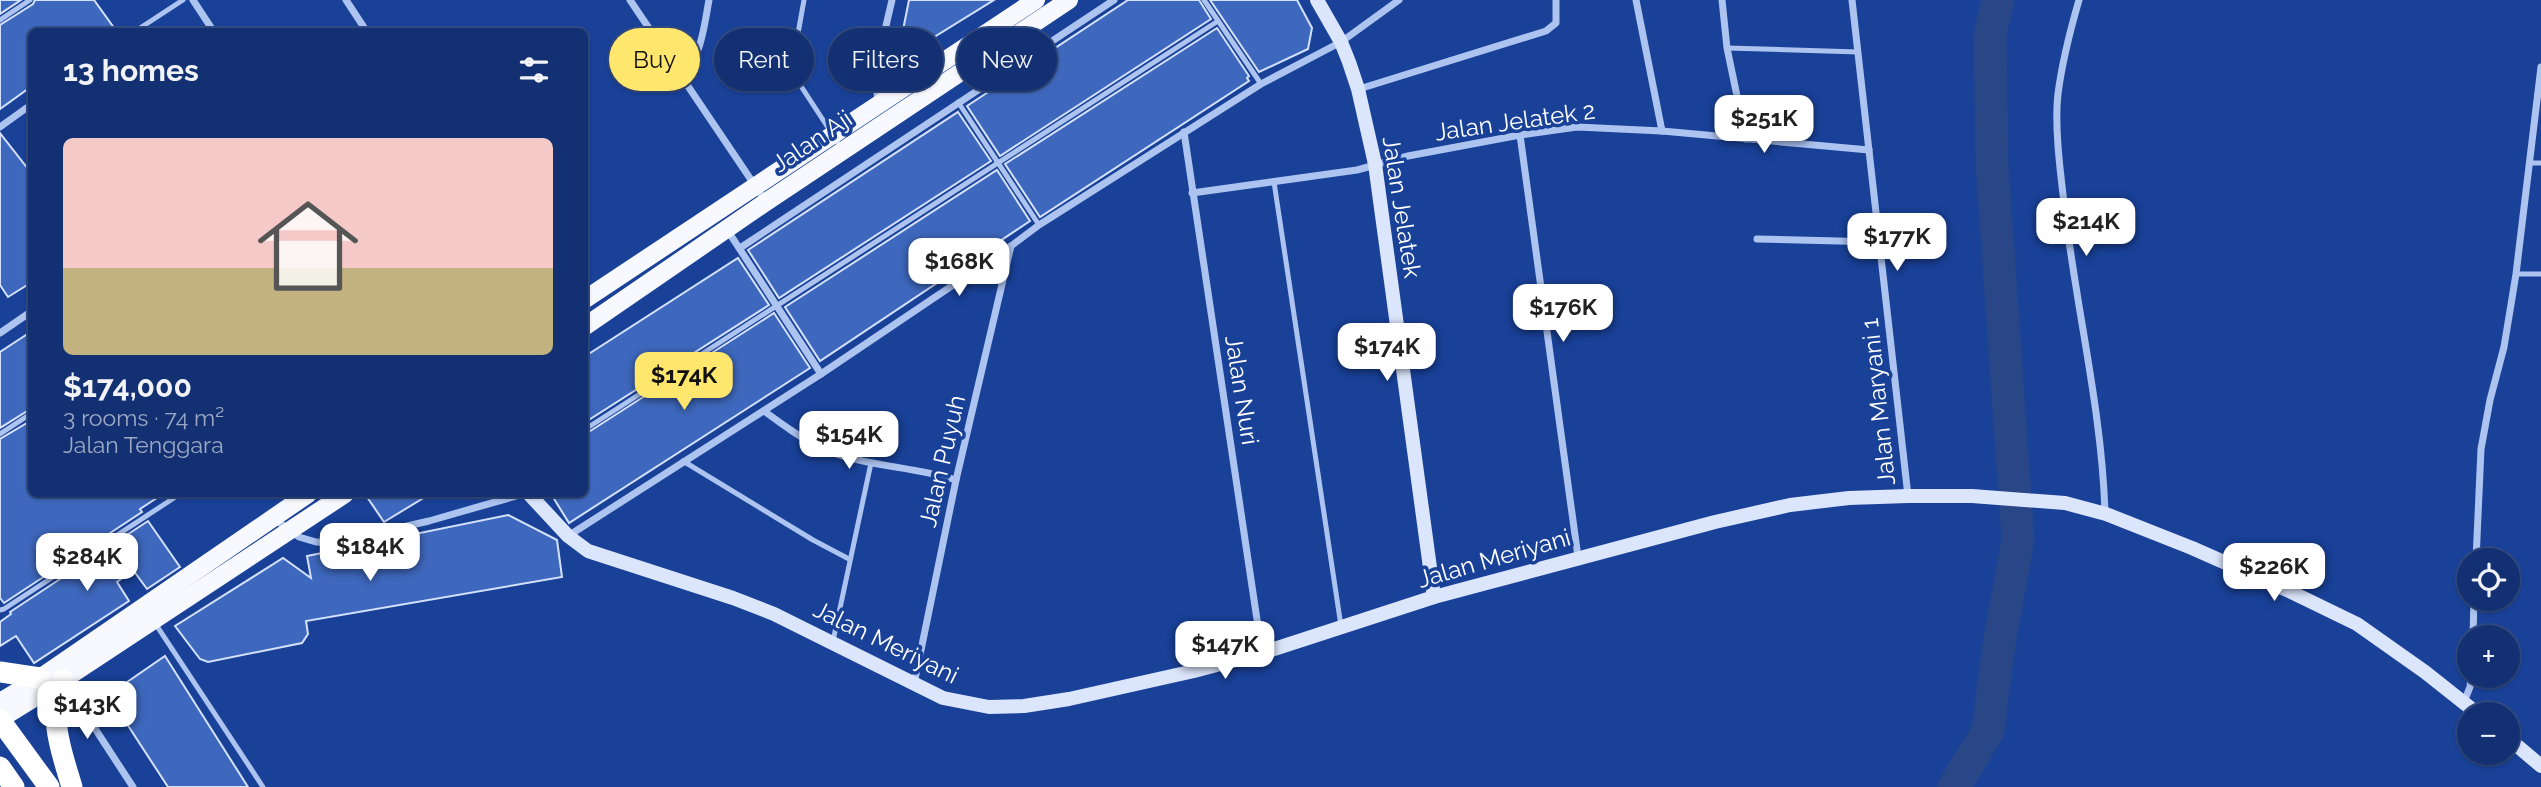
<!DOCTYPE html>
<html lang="en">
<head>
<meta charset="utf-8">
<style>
  :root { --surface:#133172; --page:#1c3977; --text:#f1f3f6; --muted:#9da9c4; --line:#324c84; --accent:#ffe66d }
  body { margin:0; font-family:Raleway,sans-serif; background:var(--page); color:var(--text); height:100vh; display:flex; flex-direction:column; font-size:26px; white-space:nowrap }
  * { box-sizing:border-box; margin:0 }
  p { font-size:23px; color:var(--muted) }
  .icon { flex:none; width:38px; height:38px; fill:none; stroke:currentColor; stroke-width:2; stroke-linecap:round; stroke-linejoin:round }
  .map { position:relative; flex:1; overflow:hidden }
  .details { position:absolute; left:28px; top:28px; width:560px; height:469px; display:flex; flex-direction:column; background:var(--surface); border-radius:10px; box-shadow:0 2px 5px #0004,0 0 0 2px var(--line) }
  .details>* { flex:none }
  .guide { position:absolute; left:609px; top:28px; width:665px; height:63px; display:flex; gap:14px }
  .controls { position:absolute; left:2457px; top:548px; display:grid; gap:14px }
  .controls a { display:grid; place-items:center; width:63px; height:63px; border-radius:50%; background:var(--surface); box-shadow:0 2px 5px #0004,0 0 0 2px var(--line); font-size:35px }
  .price { position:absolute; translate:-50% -60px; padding:0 16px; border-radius:14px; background:#fff; color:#222; font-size:23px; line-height:46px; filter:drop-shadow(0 2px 4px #0008) }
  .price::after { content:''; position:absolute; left:50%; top:42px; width:21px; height:16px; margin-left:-10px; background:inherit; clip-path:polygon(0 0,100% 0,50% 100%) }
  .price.current { background:var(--accent); color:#111 }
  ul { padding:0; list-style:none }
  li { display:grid; align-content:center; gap:14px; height:371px; padding:0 35px }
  li span { display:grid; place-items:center; height:217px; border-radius:10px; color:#555 }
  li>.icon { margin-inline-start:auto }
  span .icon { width:126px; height:126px; fill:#fffc; stroke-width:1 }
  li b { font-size:30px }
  h2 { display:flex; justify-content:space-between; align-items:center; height:84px; padding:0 35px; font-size:30px }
  .pill { padding:0 24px; border-radius:32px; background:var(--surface); box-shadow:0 2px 5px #0004,0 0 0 2px var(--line); font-size:24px; line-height:63px }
  .pill.current { background:var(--accent); color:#111 }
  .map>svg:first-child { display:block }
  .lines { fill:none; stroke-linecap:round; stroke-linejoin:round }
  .river { stroke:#294687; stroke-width:33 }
  .building { fill:#3e68bd; stroke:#d4e1fc; stroke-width:2 }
  .lane { stroke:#adc4f1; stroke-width:5 }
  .street { stroke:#adc4f1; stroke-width:7 }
  .secondary { stroke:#dbe5fc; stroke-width:14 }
  .primary { stroke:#f7f9ff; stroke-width:18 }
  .highway { stroke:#fff; stroke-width:21 }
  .labels { text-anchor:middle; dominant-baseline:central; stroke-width:7; stroke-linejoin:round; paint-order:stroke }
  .street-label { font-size:24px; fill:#fff; stroke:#194198 }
</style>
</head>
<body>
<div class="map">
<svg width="2541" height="787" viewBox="0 0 2541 787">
  <rect width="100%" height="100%" fill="#194198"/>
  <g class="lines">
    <polyline class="river" points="1954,787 1988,731 1999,644 2018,540 1992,163 1990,34 1998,0"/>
  </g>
  <g class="building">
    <polygon points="0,0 21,0 0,14"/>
    <polygon points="35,0 94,0 117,32 32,32 32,86 0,109 0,25 33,4"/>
    <polygon points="909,0 994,0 897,60"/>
    <polygon points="1128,0 1199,0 1211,19 1000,156 967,106"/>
    <polygon points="1210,0 1297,0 1312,28 1308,49 1259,72"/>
    <polygon points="1217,28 1249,76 1247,78 1249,81 1040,217 1005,164"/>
    <polygon points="958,112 991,161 779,298 748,250"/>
    <polygon points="0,133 32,174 32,282 8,297 0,285"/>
    <polygon points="997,170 1030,221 820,361 785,307"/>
    <polygon points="738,258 769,305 584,423 584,357"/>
    <polygon points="774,313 810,368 569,523 551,494 584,494 584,435"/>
    <polygon points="32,331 32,408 0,428 0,352"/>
    <polygon points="32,420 32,494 163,494 140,509 142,512 4,603 0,598 0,439"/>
    <polygon points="365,494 430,494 384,522"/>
    <polygon points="508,515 557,540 562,577 306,621 308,634 302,643 208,662 200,659 175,626 283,558 311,578 307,556"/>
    <polygon points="148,521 180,567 147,589 133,570 117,582 129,601 34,663 16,636 0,646 0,622 11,614 10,612"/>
    <polygon points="165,656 248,787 168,787 114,704 117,689"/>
  </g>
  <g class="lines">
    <g class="lane">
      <polyline points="804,0 792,67 795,77 842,149"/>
      <polyline points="1204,0 1261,84"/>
      <polyline points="0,20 30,0"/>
      <polyline points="134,32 183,0"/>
      <polyline points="1727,48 1858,52"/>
      <polyline points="958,102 1039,225"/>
      <polyline points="2529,163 2541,163"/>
      <polyline points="1274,182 1341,626"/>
      <polyline points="2516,274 2541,274"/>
      <polyline points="584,430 1218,21"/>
      <polyline points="0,434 32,413"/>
      <polyline points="683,461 813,540 849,559"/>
      <polyline points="0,610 4,609 180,494"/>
      <polyline points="155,623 263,787"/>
      <polyline points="833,641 871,463"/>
    </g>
    <g class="street">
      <polyline points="193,0 214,32"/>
      <polyline points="346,0 367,32"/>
      <polyline points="630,0 766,202"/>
      <polyline points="1636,0 1662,131"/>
      <polyline points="1722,0 1727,48 1746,139"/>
      <polyline points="1852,0 1908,496"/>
      <path d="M2079,0c-9,31 -17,62 -21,94 -4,33 3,83 7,117 12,101 37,201 40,302"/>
      <path d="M681,75c21,-18 23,-49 28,-75"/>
      <polyline points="1359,89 1546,31 1556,23 1556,0"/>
      <polyline points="878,102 875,73 892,0"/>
      <polyline points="0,127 32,104"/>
      <polyline points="1184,132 1262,653"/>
      <polyline points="1520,135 1578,557"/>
      <polyline points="1192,193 1357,170 1408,156 1520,135 1577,127 1662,131 1869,150"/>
      <polyline points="726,228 821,374"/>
      <polyline points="1757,239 1879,242"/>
      <polyline points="740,248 1114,0"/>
      <polyline points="0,333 32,311"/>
      <path d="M764,411c19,14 38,28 60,38 41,18 89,17 132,31"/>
      <polyline points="273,518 299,537 316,542 333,543 429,521 523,494"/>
      <polyline points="568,536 821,374 1011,246 1039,225 1261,84 1341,42 1399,0"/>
      <polyline points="2476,560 2481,449 2490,400 2504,347 2516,274 2541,67"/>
      <polyline points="2473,637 2474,598"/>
      <polyline points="66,684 133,787"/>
      <polyline points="914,684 956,480 1011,246"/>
      <polyline points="2464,702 2470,687 2471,676"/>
    </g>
    <g class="secondary">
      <polyline points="1317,0 1341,42 1349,62 1358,89 1375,164 1434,597"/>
      <polyline points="529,494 568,536 588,551 733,598 774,614 943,698 989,707 1024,706 1069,699 1194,671 1262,653 1434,597 1715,522 1790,505 1849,498 1908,496 1972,496 2065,503 2106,514 2192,548 2287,590 2357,624 2425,672 2478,714"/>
      <polyline points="2508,738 2541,766"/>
    </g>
    <g class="primary">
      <polyline points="584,300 1036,0"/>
      <polyline points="584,327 766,202 1069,0"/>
      <polyline points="0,702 40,678 308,494"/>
      <polyline points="0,719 63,680 345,494"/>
    </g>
    <g class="highway">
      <polyline points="0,672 40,678"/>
      <path d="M63,680c-15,38 -2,70 9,107"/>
      <polyline points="0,720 49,787"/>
      <polyline points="0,767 14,787"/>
    </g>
  </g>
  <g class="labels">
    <g class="street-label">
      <text transform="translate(1515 121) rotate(-8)">Jalan Jelatek 2</text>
      <text transform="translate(812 141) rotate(-34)">Jalan Aji</text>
      <text transform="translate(1402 207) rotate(81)">Jalan Jelatek</text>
      <text transform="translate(1242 390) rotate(81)">Jalan Nuri</text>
      <text transform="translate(1878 402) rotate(-96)">Jalan Maryani 1</text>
      <text transform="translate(942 461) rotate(-77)">Jalan Puyuh</text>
      <text transform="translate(1494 558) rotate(-16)">Jalan Meriyani</text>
      <text transform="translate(886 642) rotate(26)">Jalan Meriyani</text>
    </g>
  </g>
</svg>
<div class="controls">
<a><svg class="icon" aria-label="locate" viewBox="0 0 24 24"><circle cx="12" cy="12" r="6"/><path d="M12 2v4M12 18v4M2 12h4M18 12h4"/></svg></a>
<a>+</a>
<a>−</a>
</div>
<b class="price" style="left:1764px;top:155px">$251K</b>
<b class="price" style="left:2086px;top:258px">$214K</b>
<b class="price" style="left:1897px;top:273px">$177K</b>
<b class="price" style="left:959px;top:298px">$168K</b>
<b class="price" style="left:1563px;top:344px">$176K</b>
<b class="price" style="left:1387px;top:383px">$174K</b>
<b class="price current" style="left:684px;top:412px">$174K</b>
<b class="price" style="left:849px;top:471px">$154K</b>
<b class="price" style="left:370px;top:583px">$184K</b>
<b class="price" style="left:87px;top:593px">$284K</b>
<b class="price" style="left:2274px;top:603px">$226K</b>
<b class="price" style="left:1225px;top:681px">$147K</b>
<b class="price" style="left:87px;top:741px">$143K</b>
<div class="guide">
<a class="pill current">Buy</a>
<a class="pill">Rent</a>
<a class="pill">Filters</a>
<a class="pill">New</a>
</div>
<section class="details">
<h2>13 homes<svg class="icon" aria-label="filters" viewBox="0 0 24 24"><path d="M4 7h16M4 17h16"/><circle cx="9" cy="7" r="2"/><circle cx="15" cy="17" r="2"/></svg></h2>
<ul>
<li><span style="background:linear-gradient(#f6c9c9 60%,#c2b280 0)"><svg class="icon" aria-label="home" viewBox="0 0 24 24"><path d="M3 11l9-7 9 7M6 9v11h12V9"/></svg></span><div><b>$174,000</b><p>3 rooms · 74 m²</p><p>Jalan Tenggara</p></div></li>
</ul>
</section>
</div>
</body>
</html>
